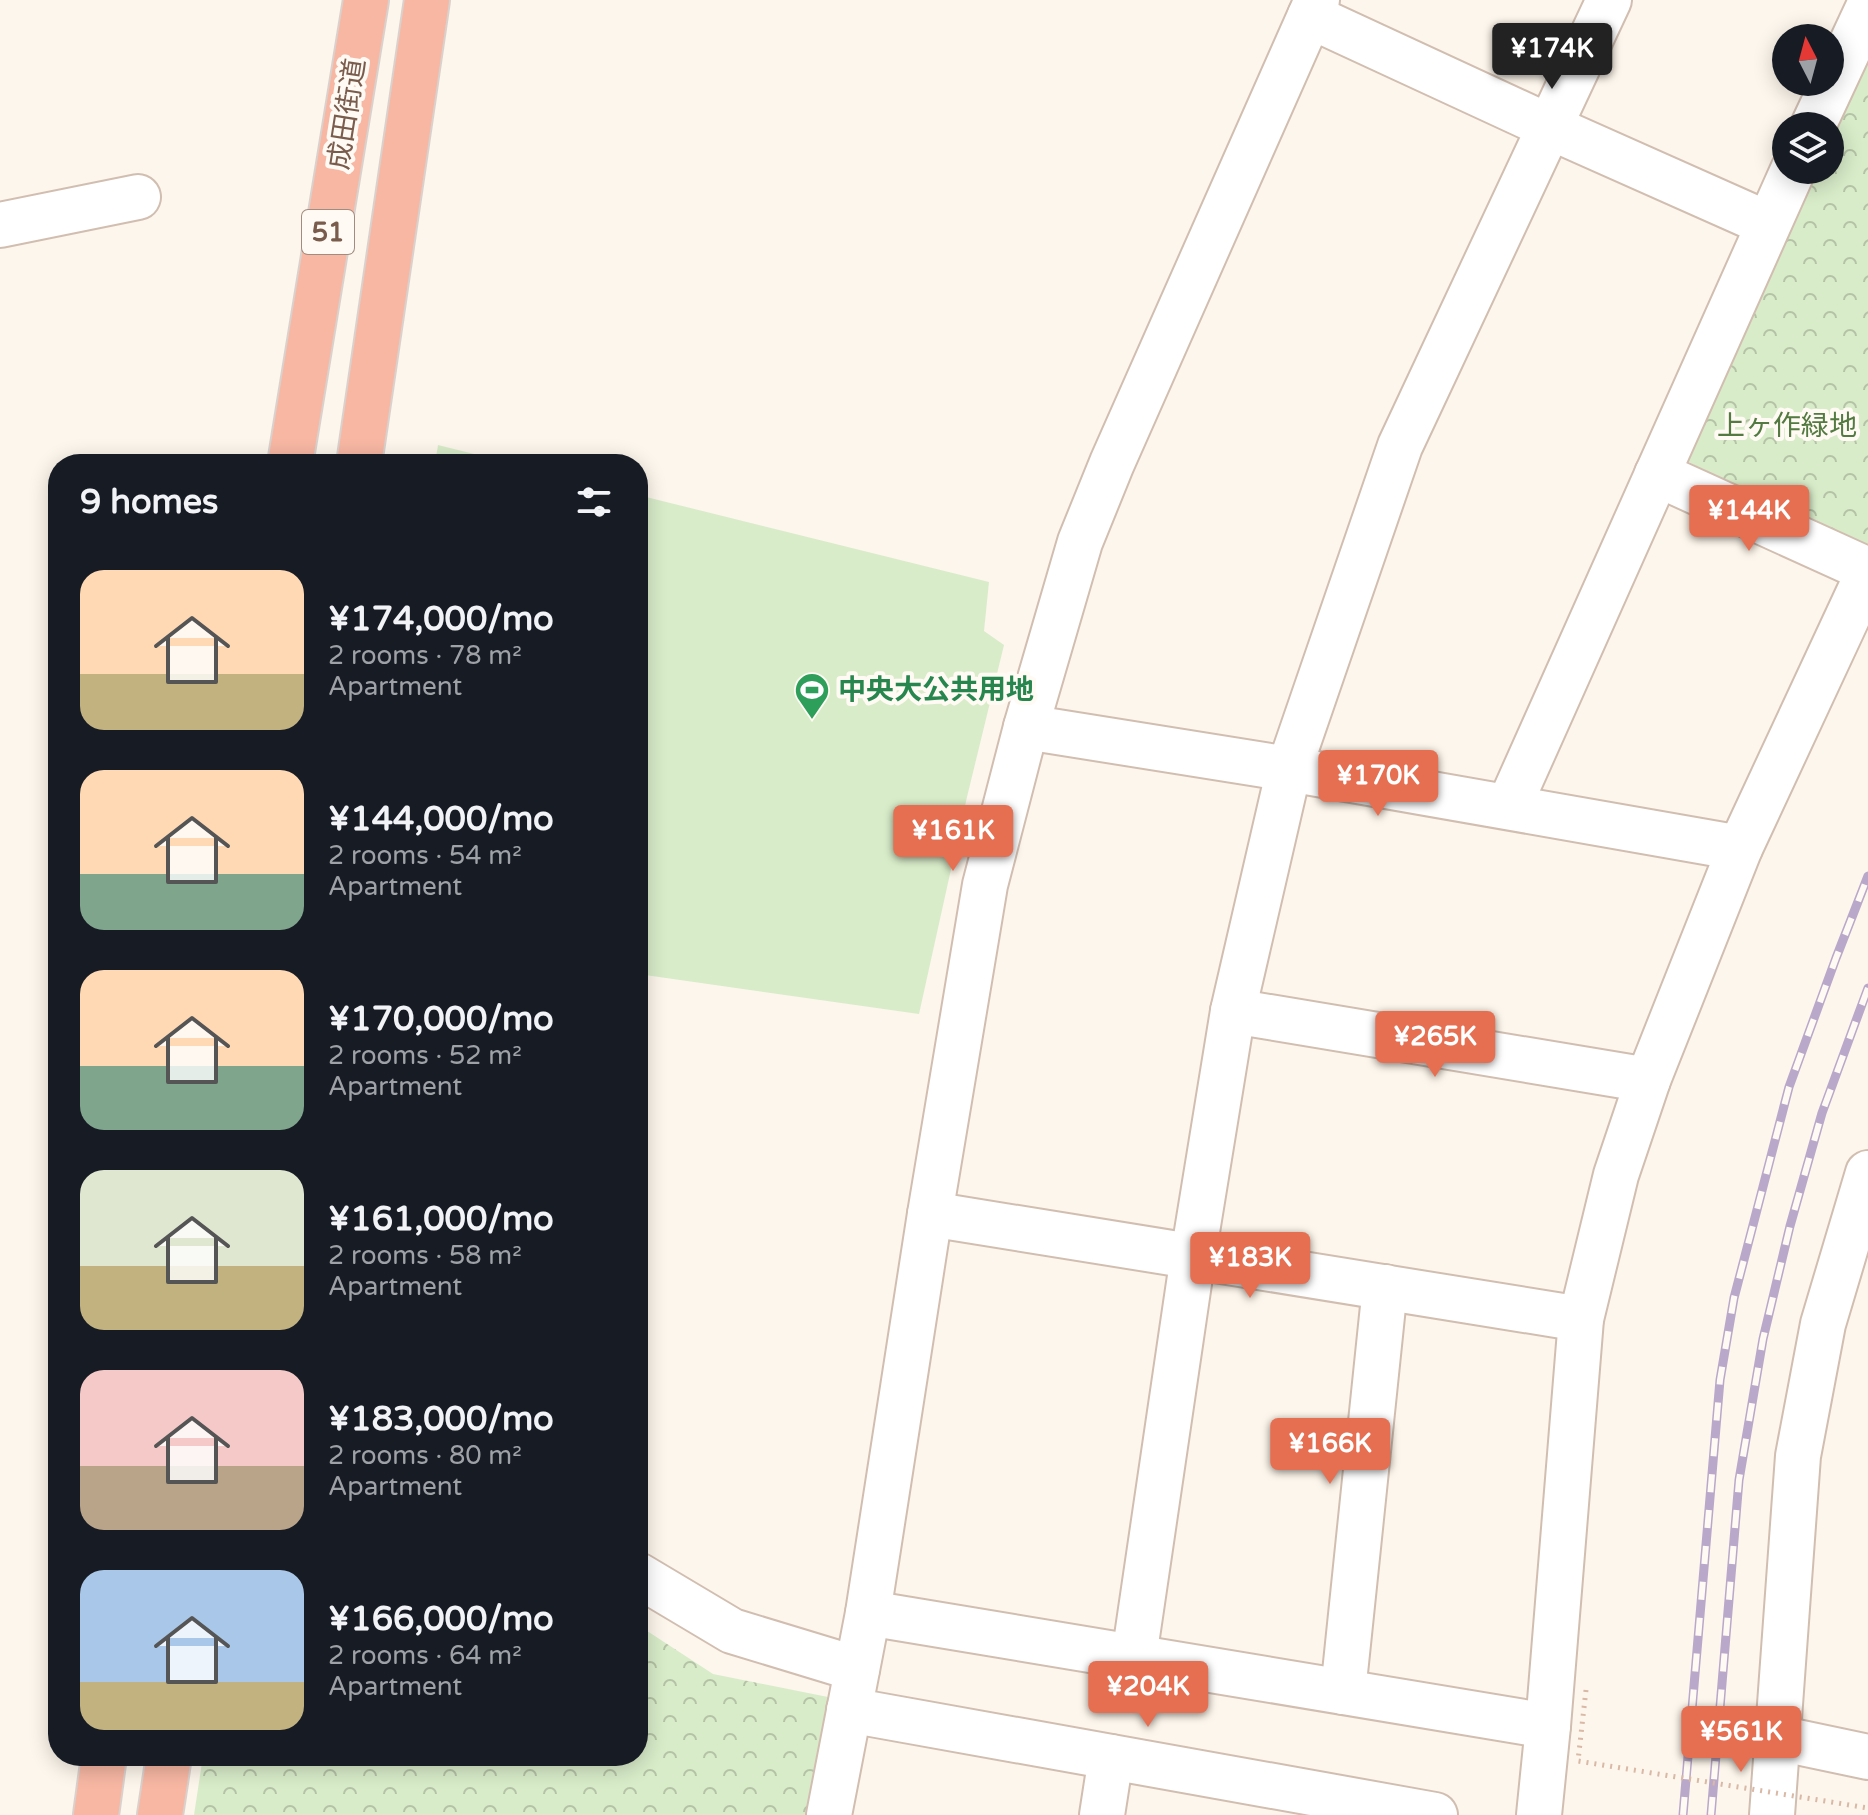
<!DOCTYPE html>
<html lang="en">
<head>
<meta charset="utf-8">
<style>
  :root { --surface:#171b24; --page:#20242c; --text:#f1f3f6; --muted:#9ea1a6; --accent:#e76f51 }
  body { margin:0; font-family:"Varela Round","Noto Sans JP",sans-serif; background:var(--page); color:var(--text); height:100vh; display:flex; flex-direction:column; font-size:30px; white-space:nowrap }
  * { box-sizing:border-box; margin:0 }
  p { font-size:26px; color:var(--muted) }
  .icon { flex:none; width:44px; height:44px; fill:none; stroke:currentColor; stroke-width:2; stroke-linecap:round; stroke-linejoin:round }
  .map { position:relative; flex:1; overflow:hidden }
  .side { position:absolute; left:48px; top:454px; width:600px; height:1312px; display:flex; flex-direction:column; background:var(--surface); border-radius:32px; box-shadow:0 4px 20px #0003 }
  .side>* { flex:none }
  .needle { width:52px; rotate:354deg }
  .buttons { position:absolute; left:1772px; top:24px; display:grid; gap:16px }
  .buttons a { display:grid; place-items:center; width:72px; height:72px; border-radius:50%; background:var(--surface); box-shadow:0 4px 20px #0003; font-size:40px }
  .price { position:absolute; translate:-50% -68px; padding:0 18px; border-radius:8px; background:var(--accent); color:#fff; font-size:26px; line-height:52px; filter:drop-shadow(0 2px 4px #0008) }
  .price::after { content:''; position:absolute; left:50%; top:48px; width:24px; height:18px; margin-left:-12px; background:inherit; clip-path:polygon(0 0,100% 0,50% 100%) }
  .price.selected { background:#222; color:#fff }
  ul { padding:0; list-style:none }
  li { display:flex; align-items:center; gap:24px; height:200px; padding:0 32px }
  li span { display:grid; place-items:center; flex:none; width:224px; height:160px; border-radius:24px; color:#555 }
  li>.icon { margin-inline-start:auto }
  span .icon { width:96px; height:96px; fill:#fffc; stroke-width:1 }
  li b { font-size:34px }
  h2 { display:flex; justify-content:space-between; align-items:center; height:96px; padding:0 32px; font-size:34px }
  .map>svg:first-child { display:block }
  .park { fill:url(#park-crowns) }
  .pitch { fill:#d8ecc9 }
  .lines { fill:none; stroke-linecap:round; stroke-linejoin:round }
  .minor-casing { stroke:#d1beb0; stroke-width:48 }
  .highway-casing { stroke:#dad1cd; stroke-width:48 }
  .minor { stroke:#fff; stroke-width:44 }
  .highway { stroke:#f7b7a3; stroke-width:44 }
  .rail-casing { stroke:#b9a8c9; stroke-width:9 }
  .rail { stroke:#fffaf3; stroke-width:6; stroke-dasharray:18; stroke-linecap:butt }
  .path-bridge { stroke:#d9b8a5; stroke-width:5; stroke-dasharray:2 6; stroke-linecap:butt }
  .labels { text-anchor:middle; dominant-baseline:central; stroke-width:8; stroke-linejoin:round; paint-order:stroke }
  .shield { fill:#fffaf3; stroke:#a28b7f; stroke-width:2 }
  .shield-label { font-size:26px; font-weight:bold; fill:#7a5c4d }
  .street-label { font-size:28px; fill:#7a5c4d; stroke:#fffaf3 }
  .park-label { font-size:28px; fill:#537a41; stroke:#fffaf3 }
  .leisure-label { font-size:28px; font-weight:bold; fill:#27864d; stroke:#fffaf3; text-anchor:start }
</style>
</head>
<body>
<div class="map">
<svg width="1868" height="1815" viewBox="0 0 1868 1815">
  <defs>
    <pattern id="park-crowns" width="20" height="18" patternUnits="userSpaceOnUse" patternTransform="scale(2)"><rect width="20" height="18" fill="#d8ecc9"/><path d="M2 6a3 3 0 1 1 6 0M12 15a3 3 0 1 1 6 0" fill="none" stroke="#b4c2a5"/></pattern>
  </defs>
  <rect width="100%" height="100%" fill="#fdf6ec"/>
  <g class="park">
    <polygon points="1868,56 1868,570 1684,459 1816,170 1830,170 1830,140"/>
    <polygon points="638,1625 713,1674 828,1697 806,1815 194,1815 203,1756 638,1756"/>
  </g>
  <g class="pitch">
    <polygon points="438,445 514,464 435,464"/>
    <polygon points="638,495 989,582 984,631 1004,645 967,797 919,1014 638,974"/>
  </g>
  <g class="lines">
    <g class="minor-casing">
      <g id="minor">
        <polyline points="1310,16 1550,127 1768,224"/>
        <polyline points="1813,126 1868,8"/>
        <polyline points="0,225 138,197"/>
        <polyline points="1657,474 1868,570"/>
        <polyline points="1026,727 1289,769 1740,848"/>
        <polyline points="1509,806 1793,170"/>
        <polyline points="1233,1011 1648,1080"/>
        <polyline points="930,1214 1581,1319"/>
        <polyline points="638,1575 732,1631 857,1669"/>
        <polyline points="868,1613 1548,1726"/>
        <polyline points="1134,1657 1193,1256 1233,1011 1289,769 1400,446 1609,0"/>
        <polyline points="1343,1692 1385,1287"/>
        <polyline points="849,1710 1435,1815"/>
        <polyline points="1778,1738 1868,1757"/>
        <polyline points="829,1815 868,1613 930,1214 985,885 1026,727 1080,542 1112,463 1317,0"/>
        <polyline points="1102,1815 1111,1757"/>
        <polyline points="1539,1815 1548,1726 1581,1319 1616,1175 1648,1080 1740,848 1868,573"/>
        <polyline points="1772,1815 1798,1456 1823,1324 1868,1173"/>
      </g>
    </g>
    <g class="highway-casing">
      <g id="highway">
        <polyline points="290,464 366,0"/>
        <polyline points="359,464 427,0"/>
        <polyline points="96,1815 104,1756"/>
        <polyline points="160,1815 169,1756"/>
      </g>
    </g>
    <use href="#minor" class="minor"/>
    <use href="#highway" class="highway"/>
    <g class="rail-casing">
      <g id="rail">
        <polyline points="1683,1815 1720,1380 1734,1298 1789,1087 1836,958 1868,876"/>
        <polyline points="1711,1815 1739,1480 1763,1339 1790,1226 1822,1113 1868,988"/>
      </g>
    </g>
    <use href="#rail" class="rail"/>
    <polyline class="path-bridge" points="1586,1690 1578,1761 1868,1808"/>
  </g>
  <defs>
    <g id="stadium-pin" transform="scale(1.8)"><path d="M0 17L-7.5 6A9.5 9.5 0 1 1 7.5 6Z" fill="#2e9e5b" stroke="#fffaf3"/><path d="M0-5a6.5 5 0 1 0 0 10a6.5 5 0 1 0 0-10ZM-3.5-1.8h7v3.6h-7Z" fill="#fff"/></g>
  </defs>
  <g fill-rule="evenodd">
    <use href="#stadium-pin" x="812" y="690"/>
  </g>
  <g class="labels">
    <rect class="shield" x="302" y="210" width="52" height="44" rx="6"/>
    <g class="shield-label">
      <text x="328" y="232">51</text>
    </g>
    <g class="street-label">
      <text transform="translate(347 114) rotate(-81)">成田街道</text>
    </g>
    <g class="park-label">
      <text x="1787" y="426">上ヶ作緑地</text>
    </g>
    <g class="leisure-label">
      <text x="838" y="690">中央大公共用地</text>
    </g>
  </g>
</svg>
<div class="buttons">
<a><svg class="needle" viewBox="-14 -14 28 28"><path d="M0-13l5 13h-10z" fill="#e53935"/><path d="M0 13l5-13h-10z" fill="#9ea1a6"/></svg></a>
<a><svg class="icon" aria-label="layers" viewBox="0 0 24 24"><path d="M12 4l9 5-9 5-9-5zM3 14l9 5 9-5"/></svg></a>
</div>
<b class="price selected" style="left:1552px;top:91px">¥174K</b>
<b class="price" style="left:1749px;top:553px">¥144K</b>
<b class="price" style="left:1378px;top:818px">¥170K</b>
<b class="price" style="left:953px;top:873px">¥161K</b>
<b class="price" style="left:1435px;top:1079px">¥265K</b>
<b class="price" style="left:1250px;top:1300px">¥183K</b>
<b class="price" style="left:1330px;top:1486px">¥166K</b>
<b class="price" style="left:1148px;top:1729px">¥204K</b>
<b class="price" style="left:1741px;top:1774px">¥561K</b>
<section class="side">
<h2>9 homes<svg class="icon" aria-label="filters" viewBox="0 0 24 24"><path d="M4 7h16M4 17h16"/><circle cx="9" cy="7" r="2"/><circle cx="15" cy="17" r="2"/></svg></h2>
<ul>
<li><span style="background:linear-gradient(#ffd9b3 65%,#c2b280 0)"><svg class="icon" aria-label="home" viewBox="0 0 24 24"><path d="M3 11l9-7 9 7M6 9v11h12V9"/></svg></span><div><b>¥174,000/mo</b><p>2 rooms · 78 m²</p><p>Apartment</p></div></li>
<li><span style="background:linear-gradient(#ffd9b3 65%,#7fa58c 0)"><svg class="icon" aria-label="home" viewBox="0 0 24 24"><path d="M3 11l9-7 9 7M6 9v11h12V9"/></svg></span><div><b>¥144,000/mo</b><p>2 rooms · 54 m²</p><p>Apartment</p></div></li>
<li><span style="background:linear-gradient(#ffd9b3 60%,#7fa58c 0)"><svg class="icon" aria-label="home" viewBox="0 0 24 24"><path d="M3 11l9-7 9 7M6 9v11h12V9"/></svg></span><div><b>¥170,000/mo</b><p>2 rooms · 52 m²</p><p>Apartment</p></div></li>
<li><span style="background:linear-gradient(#dfe7d0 60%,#c2b280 0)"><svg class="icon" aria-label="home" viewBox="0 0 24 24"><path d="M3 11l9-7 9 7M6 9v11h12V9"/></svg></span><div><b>¥161,000/mo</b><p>2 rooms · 58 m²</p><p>Apartment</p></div></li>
<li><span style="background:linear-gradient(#f6c9c9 60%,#b9a48a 0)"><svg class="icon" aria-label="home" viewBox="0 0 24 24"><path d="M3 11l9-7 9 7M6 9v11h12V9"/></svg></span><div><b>¥183,000/mo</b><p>2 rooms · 80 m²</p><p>Apartment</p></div></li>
<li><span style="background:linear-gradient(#a9c7e8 70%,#c2b280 0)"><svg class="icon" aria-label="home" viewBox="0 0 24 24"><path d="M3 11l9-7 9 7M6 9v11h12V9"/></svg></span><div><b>¥166,000/mo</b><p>2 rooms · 64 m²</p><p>Apartment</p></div></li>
</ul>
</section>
</div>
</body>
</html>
